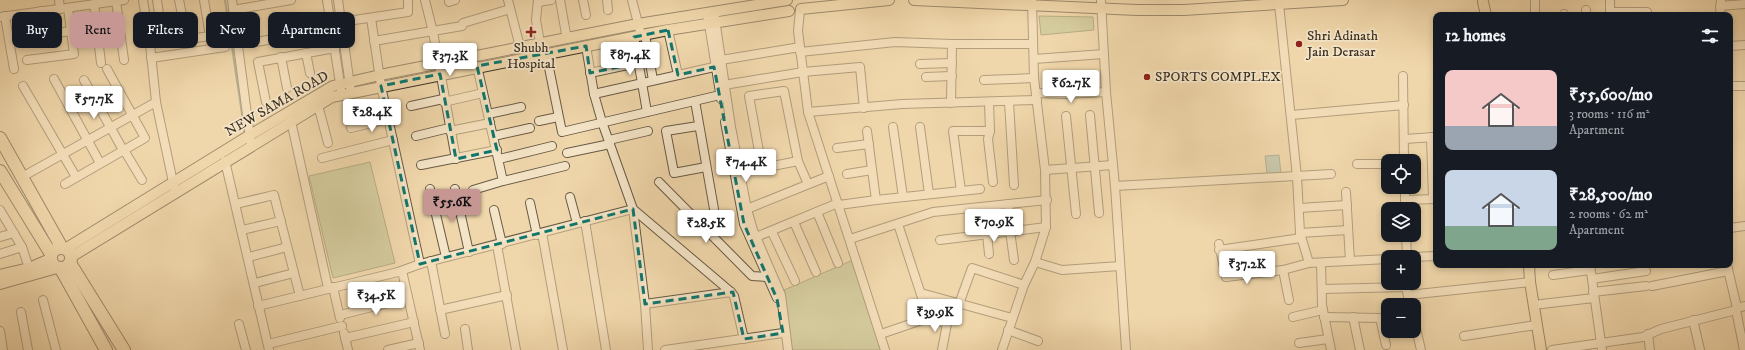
<!DOCTYPE html>
<html lang="en">
<head>
<meta charset="utf-8">
<style>
  :root { --surface:#171b24; --page:#242831; --text:#f1f3f6; --muted:#9ea1a6; --accent:#c59692 }
  body { margin:0; font-family:"IM FELL DW Pica",serif; background:var(--page); color:var(--text); height:100vh; display:flex; flex-direction:column; font-size:15px; white-space:nowrap }
  * { box-sizing:border-box; margin:0 }
  p { font-size:13px; color:var(--muted) }
  .icon { flex:none; width:22px; height:22px; fill:none; stroke:currentColor; stroke-width:2; stroke-linecap:round; stroke-linejoin:round }
  .map { position:relative; flex:1; overflow:hidden }
  .details { position:absolute; left:1433px; top:12px; width:300px; height:256px; display:flex; flex-direction:column; background:var(--surface); border-radius:8px; box-shadow:0 2px 6px #0003 }
  .details>* { flex:none }
  .banner { position:absolute; left:12px; top:12px; width:380px; height:36px; display:flex; gap:8px }
  .buttons { position:absolute; left:1381px; top:154px; display:grid; gap:8px }
  .buttons a { display:grid; place-items:center; width:40px; height:40px; border-radius:8px; background:var(--surface); box-shadow:0 2px 6px #0003; font-size:20px }
  .price { position:absolute; translate:-50% -34px; padding:0 9px; border-radius:4px; background:#fff; color:#222; font-size:13px; line-height:26px; filter:drop-shadow(0 1px 2px #0008) }
  .price::after { content:''; position:absolute; left:50%; top:24px; width:12px; height:9px; margin-left:-6px; background:inherit; clip-path:polygon(0 0,100% 0,50% 100%) }
  .price.selected { background:var(--accent); color:#111 }
  ul { padding:0; list-style:none }
  li { display:flex; align-items:center; gap:12px; height:100px; padding:0 12px }
  li span { display:grid; place-items:center; flex:none; width:112px; height:80px; border-radius:8px; color:#555 }
  li>.icon { margin-inline-start:auto }
  span .icon { width:48px; height:48px; fill:#fffc; stroke-width:1 }
  li b { font-size:17px }
  h2 { display:flex; justify-content:space-between; align-items:center; height:48px; padding:0 12px; font-size:17px }
  .pill { padding:0 14px; border-radius:8px; background:var(--surface); box-shadow:0 2px 6px #0003; font-size:14px; line-height:36px }
  .pill.selected { background:var(--accent); color:#111 }
  .map>svg:first-child { display:block }
  .green { fill:#b3bf8e; stroke:#767858 }
  .water { fill:#9bb8af; stroke:#748277 }
  .lines { fill:none; stroke-linecap:round; stroke-linejoin:round }
  .stream { stroke:#748277; stroke-width:2 }
  .minor-casing { stroke:#685a45; stroke-width:10 }
  .major-casing { stroke:#3a3023; stroke-width:12 }
  .highway-casing { stroke:#3a3023; stroke-width:14 }
  .minor { stroke:#f5e5c8; stroke-width:8 }
  .major { stroke:#f0d7ab; stroke-width:10 }
  .highway { stroke:#f0d7ab; stroke-width:12 }
  .marked { fill:none; stroke:#0f766e; stroke-width:3; stroke-dasharray:8 5; stroke-linejoin:round }
  .poi-dot { fill:#8f2418; stroke:#f5e5c8; stroke-width:1.5 }
  .labels { text-anchor:middle; dominant-baseline:central; stroke-width:3.5; stroke-linejoin:round; paint-order:stroke }
  .poi-label { font-size:14px; fill:#3a3023; stroke:#f5e5c8; text-anchor:start }
  .street-label { font-size:14px; fill:#3a3023; stroke:#f5e5c8 }
</style>
</head>
<body>
<div class="map">
<svg width="1745" height="350" viewBox="0 0 1745 350">
  <rect width="100%" height="100%" fill="#f0d7ab"/>
  <filter id="stains"><feTurbulence type="fractalNoise" baseFrequency=".005" numOctaves="4"/><feColorMatrix values="0 0 0 0 .2 0 0 0 0 .09 0 0 0 0 .02 0 0 0 .5 -.17"/></filter>
  <radialGradient id="worn" r=".72"><stop offset=".6" stop-color="#630" stop-opacity="0"/><stop offset="1" stop-color="#630" stop-opacity=".3"/></radialGradient>
  <g class="green">
    <polygon points="1039,16 1093,17 1094,30 1041,35"/>
    <polygon points="370,162 395,263 333,278 309,176"/>
    <polygon points="853,260 881,350 790,350 784,290"/>
  </g>
  <polygon class="water" points="1279,155 1281,174 1267,174 1265,156"/>
  <g class="lines">
    <polyline class="stream" points="225,0 245,134"/>
    <g class="minor-casing">
      <g id="minor">
        <polyline points="59,0 60,9"/>
        <polyline points="143,0 150,44 156,102 174,187"/>
        <polyline points="157,0 163,43"/>
        <polyline points="179,0 187,39"/>
        <polyline points="204,0 210,36"/>
        <polyline points="232,0 251,145"/>
        <polyline points="327,0 341,90"/>
        <polyline points="338,0 351,93"/>
        <polyline points="425,0 433,32 456,159"/>
        <polyline points="508,0 520,47"/>
        <polyline points="538,0 536,20 540,43"/>
        <polyline points="560,0 566,34"/>
        <polyline points="583,0 586,15"/>
        <polyline points="607,0 608,10"/>
        <polyline points="632,0 641,35"/>
        <polyline points="1101,0 1106,92 1115,186 1126,350"/>
        <polyline points="1610,0 1610,15"/>
        <polyline points="116,1 124,60"/>
        <polyline points="449,2 455,0"/>
        <polyline points="538,2 551,0"/>
        <polyline points="94,4 101,63"/>
        <polyline points="1279,4 1297,177 1300,233 1309,263"/>
        <polyline points="1720,6 1745,4"/>
        <polyline points="233,10 291,0"/>
        <polyline points="800,10 798,31 808,112 885,350"/>
        <polyline points="1586,10 1586,15"/>
        <polyline points="41,11 44,35"/>
        <polyline points="714,12 731,127 747,209 753,230 781,295 788,350"/>
        <polyline points="1610,12 1647,12"/>
        <polyline points="1564,14 1564,15"/>
        <polyline points="1535,15 1535,0"/>
        <polyline points="1720,15 1721,0"/>
        <polyline points="5,16 14,69"/>
        <polyline points="0,17 124,0"/>
        <polyline points="371,18 381,86 420,264"/>
        <polyline points="708,18 721,99"/>
        <polyline points="341,22 408,12 408,0"/>
        <polyline points="463,23 510,9"/>
        <polyline points="668,30 678,75"/>
        <polyline points="645,35 653,80"/>
        <polyline points="28,37 71,31"/>
        <polyline points="634,37 647,112"/>
        <polyline points="374,41 462,26"/>
        <polyline points="256,42 331,29"/>
        <polyline points="150,44 218,35"/>
        <polyline points="952,44 1033,44"/>
        <polyline points="586,46 594,94 602,122 633,209 645,304 648,350"/>
        <polyline points="1730,46 1745,45"/>
        <polyline points="800,52 895,42 952,44 951,103"/>
        <polyline points="306,53 310,73"/>
        <polyline points="546,53 562,132 720,95"/>
        <polyline points="281,57 287,88"/>
        <polyline points="151,58 225,47"/>
        <polyline points="1034,59 1104,54"/>
        <polyline points="27,60 74,54 68,8"/>
        <polyline points="721,60 800,47"/>
        <polyline points="920,64 952,63"/>
        <polyline points="590,73 637,63"/>
        <polyline points="1403,76 1404,161"/>
        <polyline points="926,77 952,76"/>
        <polyline points="54,79 100,163"/>
        <polyline points="84,80 123,150"/>
        <polyline points="984,80 1034,78"/>
        <polyline points="724,85 803,72 860,67 864,108"/>
        <polyline points="23,86 76,177"/>
        <polyline points="1730,86 1745,86"/>
        <polyline points="1036,93 1066,94 1106,92"/>
        <polyline points="594,94 714,67"/>
        <polyline points="695,101 714,209"/>
        <polyline points="266,102 258,62 335,48"/>
        <polyline points="444,102 483,93"/>
        <polyline points="989,102 990,131 988,139 993,182"/>
        <polyline points="1009,102 1014,185"/>
        <polyline points="318,105 328,143"/>
        <polyline points="411,106 443,99"/>
        <polyline points="808,112 902,104 1037,100"/>
        <polyline points="488,114 521,107"/>
        <polyline points="1090,115 1099,213"/>
        <polyline points="1291,115 1404,105"/>
        <polyline points="1066,116 1076,214"/>
        <polyline points="291,121 328,288"/>
        <polyline points="539,121 558,117"/>
        <polyline points="725,122 744,224 777,298"/>
        <polyline points="698,126 666,131 674,173 706,167"/>
        <polyline points="893,127 903,197"/>
        <polyline points="920,127 929,194"/>
        <polyline points="351,128 388,119"/>
        <polyline points="450,131 490,123"/>
        <polyline points="867,131 876,200"/>
        <polyline points="416,136 449,128"/>
        <polyline points="494,136 530,128"/>
        <polyline points="1431,137 1433,199"/>
        <polyline points="1404,139 1435,137"/>
        <polyline points="609,140 648,131"/>
        <polyline points="837,148 869,144"/>
        <polyline points="124,150 142,180"/>
        <polyline points="567,153 610,144"/>
        <polyline points="322,158 393,140"/>
        <polyline points="499,159 552,146"/>
        <polyline points="225,161 269,350"/>
        <polyline points="798,161 762,168 749,96 784,91 798,161 808,184"/>
        <polyline points="1357,164 1388,164"/>
        <polyline points="421,165 497,150"/>
        <polyline points="1045,170 1113,165"/>
        <polyline points="847,174 872,170"/>
        <polyline points="22,177 156,102"/>
        <polyline points="503,181 565,166"/>
        <polyline points="659,182 752,276 767,277"/>
        <polyline points="65,184 145,138 107,69"/>
        <polyline points="1115,186 1331,174"/>
        <polyline points="1405,187 1405,209"/>
        <polyline points="430,189 446,257"/>
        <polyline points="455,189 469,252"/>
        <polyline points="473,190 503,181 477,66"/>
        <polyline points="961,191 953,131 990,131"/>
        <polyline points="1346,192 1350,261"/>
        <polyline points="570,197 577,223"/>
        <polyline points="1405,200 1436,199"/>
        <polyline points="530,203 537,235"/>
        <polyline points="236,204 274,195 300,296"/>
        <polyline points="1008,204 1012,230"/>
        <polyline points="839,205 876,200 980,189"/>
        <polyline points="1299,208 1347,205"/>
        <polyline points="747,209 829,176"/>
        <polyline points="0,210 22,247 29,268"/>
        <polyline points="494,210 502,244"/>
        <polyline points="817,212 838,263"/>
        <polyline points="585,221 606,350"/>
        <polyline points="794,222 816,272"/>
        <polyline points="1730,228 1745,226"/>
        <polyline points="242,230 281,221"/>
        <polyline points="1010,231 1014,260"/>
        <polyline points="772,232 795,281"/>
        <polyline points="542,233 563,350"/>
        <polyline points="1300,233 1348,230"/>
        <polyline points="987,234 989,254"/>
        <polyline points="1406,235 1407,257"/>
        <polyline points="0,237 14,233"/>
        <polyline points="756,237 838,203"/>
        <polyline points="850,239 933,212 1047,200"/>
        <polyline points="940,240 1046,227"/>
        <polyline points="1219,244 1226,277 1283,270 1309,263 1388,259"/>
        <polyline points="497,245 516,350"/>
        <polyline points="1219,250 1301,238"/>
        <polyline points="0,254 22,247"/>
        <polyline points="249,257 287,247"/>
        <polyline points="1414,257 1436,256"/>
        <polyline points="431,261 445,334"/>
        <polyline points="1035,262 1062,270 1120,266"/>
        <polyline points="1321,263 1322,305 1331,350"/>
        <polyline points="1590,265 1602,350"/>
        <polyline points="1727,265 1737,308 1736,310 1744,350"/>
        <polyline points="1283,270 1289,300"/>
        <polyline points="402,271 420,350"/>
        <polyline points="1553,275 1590,270"/>
        <polyline points="1592,279 1646,271"/>
        <polyline points="255,283 294,273"/>
        <polyline points="1652,286 1728,271"/>
        <polyline points="333,287 340,318"/>
        <polyline points="1323,289 1406,287"/>
        <polyline points="1407,292 1410,305"/>
        <polyline points="1593,292 1646,286"/>
        <polyline points="921,293 1012,318"/>
        <polyline points="1408,295 1530,282"/>
        <polyline points="43,300 56,350"/>
        <polyline points="645,304 731,292"/>
        <polyline points="959,304 972,268 1024,285"/>
        <polyline points="1533,305 1594,298"/>
        <polyline points="258,306 398,272 420,264 633,209 731,292 734,296 744,339"/>
        <polyline points="1737,308 1745,306"/>
        <polyline points="440,310 507,295"/>
        <polyline points="21,312 28,350"/>
        <polyline points="340,315 408,298"/>
        <polyline points="928,316 947,324 942,350"/>
        <polyline points="1293,317 1323,310"/>
        <polyline points="1324,317 1380,318 1386,345"/>
        <polyline points="1353,317 1360,350"/>
        <polyline points="1414,320 1421,350"/>
        <polyline points="1693,320 1700,350"/>
        <polyline points="239,324 246,350"/>
        <polyline points="465,329 468,350"/>
        <polyline points="1008,330 1038,341"/>
        <polyline points="0,331 3,350"/>
        <polyline points="344,333 348,350"/>
        <polyline points="881,334 925,319 928,316 898,224"/>
        <polyline points="1648,334 1650,350"/>
        <polyline points="1464,336 1536,325"/>
        <polyline points="345,338 414,322"/>
        <polyline points="1299,343 1328,339"/>
        <polyline points="268,344 342,326"/>
        <polyline points="388,350 419,343"/>
        <polyline points="665,350 783,333"/>
        <polyline points="1002,350 1024,285 1035,262 1046,227 1045,170 1034,78 1032,0"/>
        <polyline points="1552,350 1643,337 1661,329 1736,310"/>
      </g>
    </g>
    <g class="major-casing">
      <g id="major">
        <polyline points="914,0 1137,10 1184,10 1343,0"/>
        <polyline points="1483,2 1486,15"/>
        <polyline points="801,9 889,0"/>
        <polyline points="65,249 250,135 333,86 380,75 638,24 787,0"/>
        <polyline points="71,257 332,97 668,30 789,11"/>
        <polyline points="1529,265 1530,282 1541,350"/>
        <polyline points="0,275 29,268 50,259"/>
        <polyline points="0,284 57,268"/>
      </g>
    </g>
    <g class="highway-casing">
      <g id="highway">
        <polyline points="0,138 62,248"/>
        <polyline points="0,171 51,254"/>
        <circle cx="61" cy="258" r="10"/>
        <polyline points="70,263 124,350"/>
        <polyline points="61,269 106,350"/>
      </g>
    </g>
    <use href="#minor" class="minor"/>
    <use href="#major" class="major"/>
    <use href="#highway" class="highway"/>
  </g>
  <path d="M0 0H1745V350H0ZM668,30l10,45 36,-8 30,157 33,75 6,34 -39,6 -11,-47 -88,12 -12,-95 -213,55 -39,-178 59,-12 16,85 41,-9 -20,-84 109,-20 4,27 47,-10 -3,-26z" fill="#f0d7ab" fill-opacity=".55" fill-rule="evenodd"/>
  <path class="marked" d="M668,30l10,45 36,-8 30,157 33,75 6,34 -39,6 -11,-47 -88,12 -12,-95 -213,55 -39,-178 59,-12 16,85 41,-9 -20,-84 109,-20 4,27 47,-10 -3,-26z"/>
  <g class="poi-dot">
    <path d="M529 26h4v4h4v4h-4v4h-4v-4h-4v-4h4z"/>
    <circle cx="1299" cy="44" r="4"/>
    <circle cx="1147" cy="77" r="4"/>
  </g>
  <g class="labels">
    <g class="poi-label">
      <text x="1307" y="36">Shri Adinath<tspan x="1307" dy="16">Jain Derasar</tspan></text>
      <text x="531" y="48" text-anchor="middle">Shubh<tspan x="531" dy="16">Hospital</tspan></text>
      <text x="1155" y="77">SPORTS COMPLEX</text>
    </g>
    <g class="street-label">
      <text transform="translate(277 104) rotate(-30)">NEW SAMA ROAD</text>
    </g>
  </g>
  <rect width="100%" height="100%" filter="url(#stains)"/>
  <rect width="100%" height="100%" fill="url(#worn)"/>
</svg>
<div class="buttons">
<a><svg class="icon" aria-label="locate" viewBox="0 0 24 24"><circle cx="12" cy="12" r="6"/><path d="M12 2v4M12 18v4M2 12h4M18 12h4"/></svg></a>
<a><svg class="icon" aria-label="layers" viewBox="0 0 24 24"><path d="M12 4l9 5-9 5-9-5zM3 14l9 5 9-5"/></svg></a>
<a>+</a>
<a>−</a>
</div>
<b class="price" style="left:630px;top:76px">₹87.4K</b>
<b class="price" style="left:450px;top:77px">₹37.3K</b>
<b class="price" style="left:1071px;top:104px">₹62.7K</b>
<b class="price" style="left:94px;top:120px">₹57.7K</b>
<b class="price" style="left:372px;top:133px">₹28.4K</b>
<b class="price" style="left:746px;top:183px">₹74.4K</b>
<b class="price selected" style="left:452px;top:223px">₹55.6K</b>
<b class="price" style="left:994px;top:243px">₹70.9K</b>
<b class="price" style="left:706px;top:244px">₹28.5K</b>
<b class="price" style="left:1247px;top:285px">₹37.2K</b>
<b class="price" style="left:376px;top:316px">₹34.5K</b>
<b class="price" style="left:935px;top:333px">₹39.9K</b>
<div class="banner">
<a class="pill">Buy</a>
<a class="pill selected">Rent</a>
<a class="pill">Filters</a>
<a class="pill">New</a>
<a class="pill">Apartment</a>
</div>
<section class="details">
<h2>12 homes<svg class="icon" aria-label="filters" viewBox="0 0 24 24"><path d="M4 7h16M4 17h16"/><circle cx="9" cy="7" r="2"/><circle cx="15" cy="17" r="2"/></svg></h2>
<ul>
<li><span style="background:linear-gradient(#f6c9c9 70%,#9aa5b1 0)"><svg class="icon" aria-label="home" viewBox="0 0 24 24"><path d="M3 11l9-7 9 7M6 9v11h12V9"/></svg></span><div><b>₹55,600/mo</b><p>3 rooms · 116 m²</p><p>Apartment</p></div></li>
<li><span style="background:linear-gradient(#c9d6e8 70%,#7fa58c 0)"><svg class="icon" aria-label="home" viewBox="0 0 24 24"><path d="M3 11l9-7 9 7M6 9v11h12V9"/></svg></span><div><b>₹28,500/mo</b><p>2 rooms · 62 m²</p><p>Apartment</p></div></li>
</ul>
</section>
</div>
</body>
</html>
